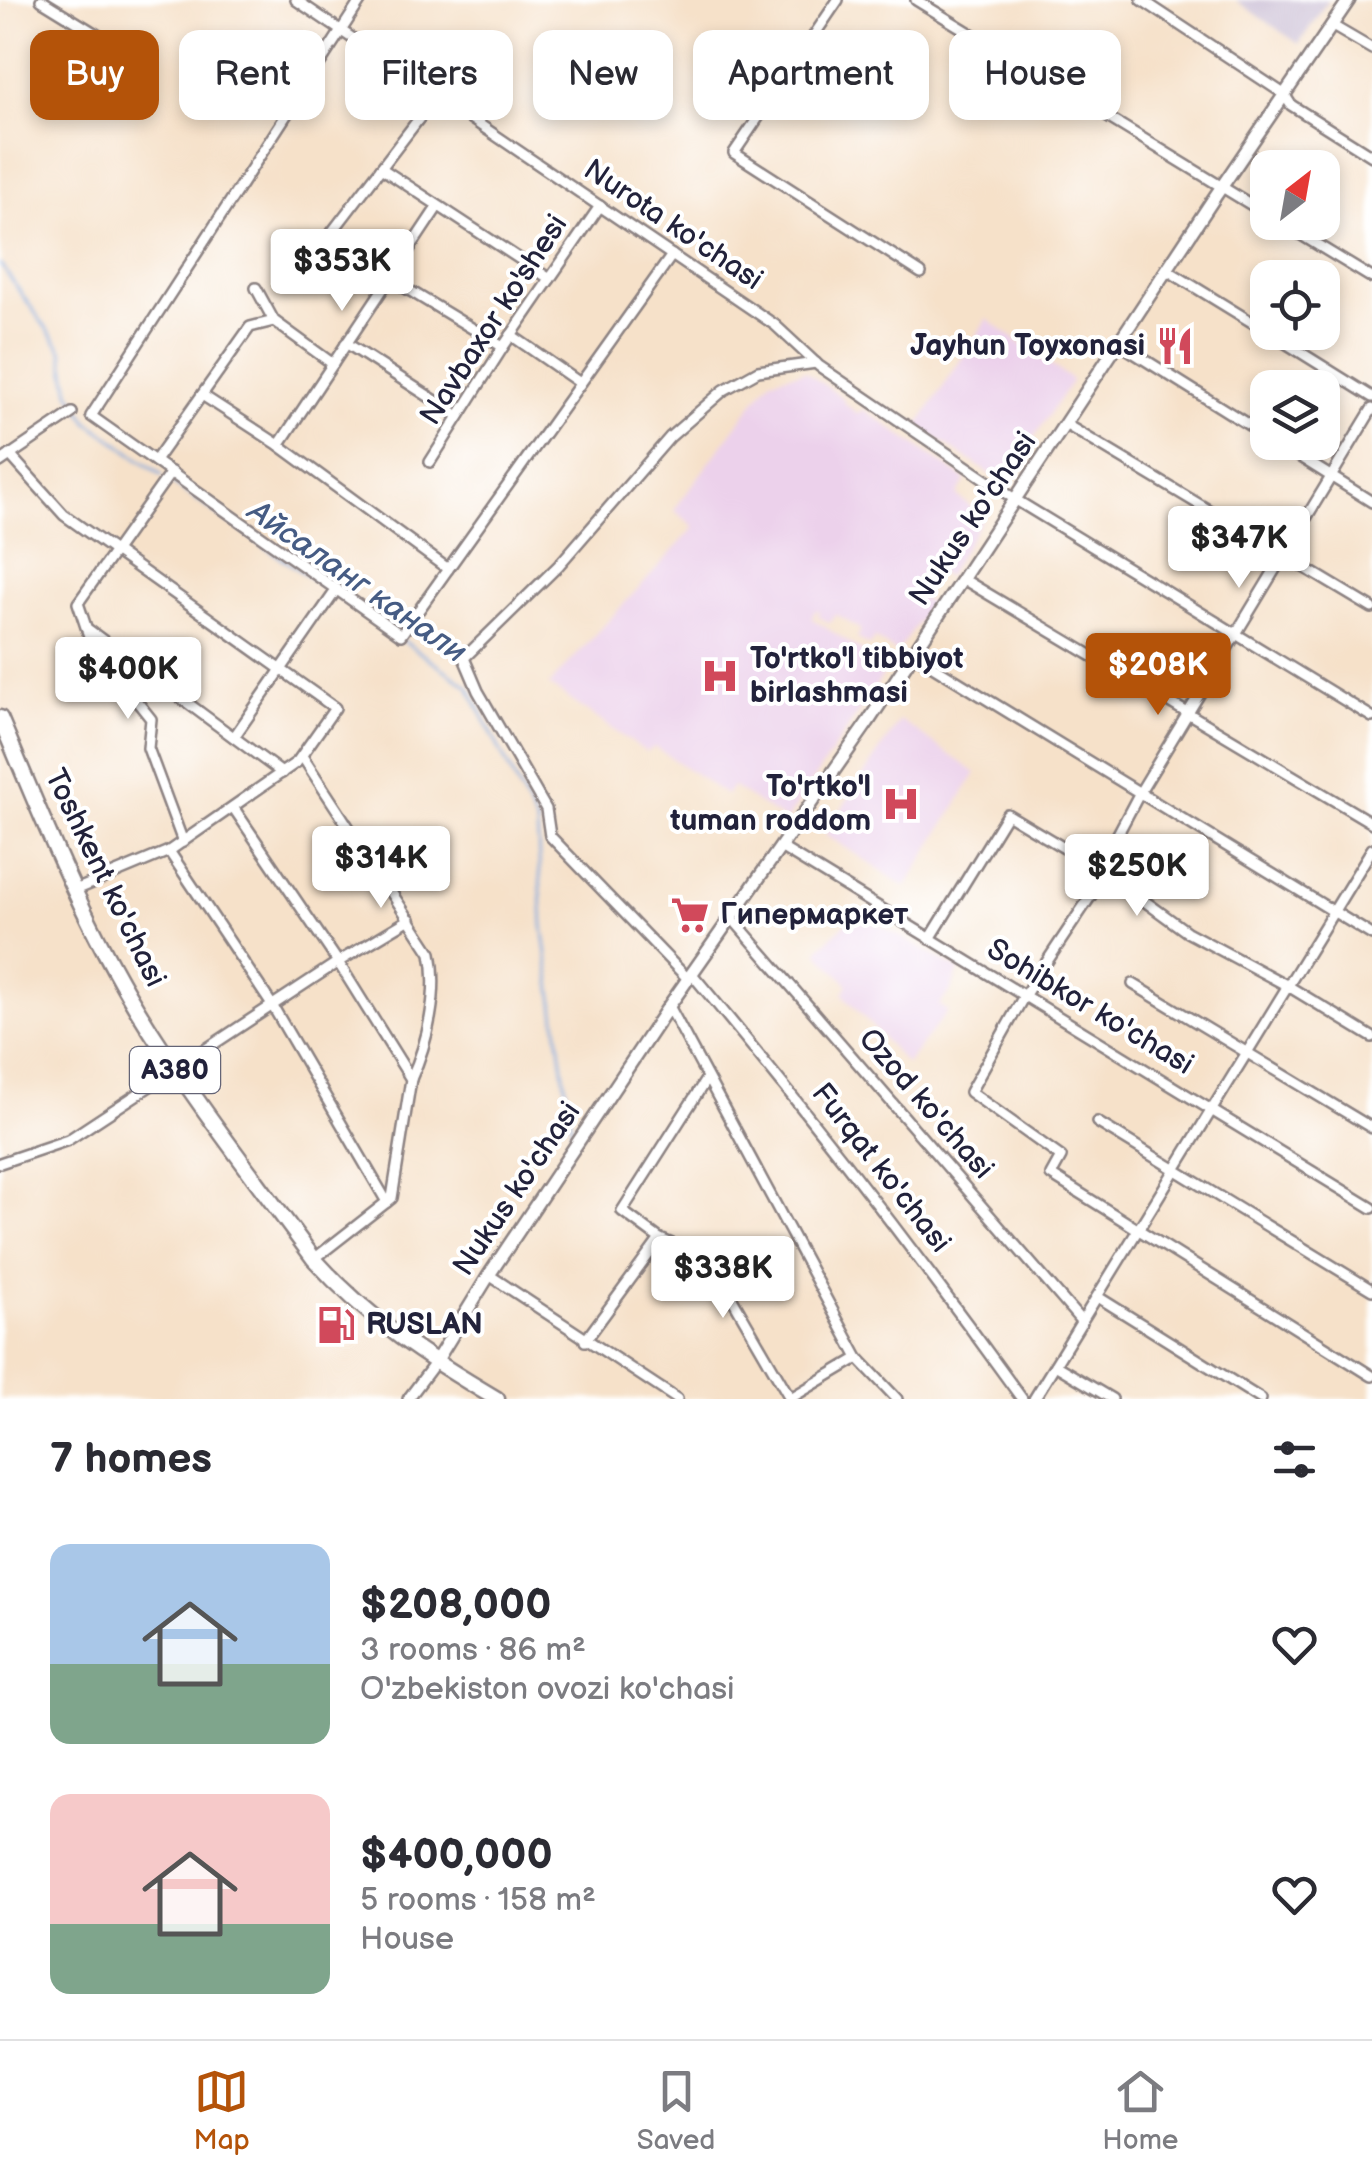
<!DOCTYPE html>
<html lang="en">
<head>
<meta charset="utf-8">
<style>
  :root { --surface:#fff; --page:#f2f2f3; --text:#2b2b33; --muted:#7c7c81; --line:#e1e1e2; --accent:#b45309 }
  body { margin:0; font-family:"Balsamiq Sans",sans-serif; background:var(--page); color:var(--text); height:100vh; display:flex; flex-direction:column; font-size:38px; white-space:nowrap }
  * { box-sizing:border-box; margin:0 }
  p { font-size:32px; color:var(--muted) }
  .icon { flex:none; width:55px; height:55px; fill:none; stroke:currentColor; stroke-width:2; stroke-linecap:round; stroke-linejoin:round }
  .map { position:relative; height:1399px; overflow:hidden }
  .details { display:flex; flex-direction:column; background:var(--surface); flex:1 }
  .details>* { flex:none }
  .top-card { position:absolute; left:30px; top:30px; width:1312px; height:90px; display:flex; gap:20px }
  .needle { width:65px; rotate:31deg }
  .tools { position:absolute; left:1250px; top:150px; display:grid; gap:20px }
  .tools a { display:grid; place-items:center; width:90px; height:90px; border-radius:20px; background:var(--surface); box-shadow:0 5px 15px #0003; font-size:50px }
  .price { position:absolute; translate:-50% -85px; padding:0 22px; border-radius:10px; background:#fff; color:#222; font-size:32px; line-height:65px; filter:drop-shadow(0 2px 5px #0008) }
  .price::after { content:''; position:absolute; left:50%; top:60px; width:30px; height:22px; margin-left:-15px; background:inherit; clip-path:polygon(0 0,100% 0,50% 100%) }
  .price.selected { background:var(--accent); color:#fff }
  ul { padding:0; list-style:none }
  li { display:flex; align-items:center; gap:30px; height:250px; padding:0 50px }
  li span { display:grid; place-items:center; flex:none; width:280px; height:200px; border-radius:20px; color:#555 }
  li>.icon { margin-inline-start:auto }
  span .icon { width:120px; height:120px; fill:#fffc; stroke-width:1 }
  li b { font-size:42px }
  h2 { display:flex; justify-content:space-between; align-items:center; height:120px; padding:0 50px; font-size:42px }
  .tag { padding:0 35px; border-radius:20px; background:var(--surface); box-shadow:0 5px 15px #0003; font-size:35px; line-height:90px }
  .tag.selected { background:var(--accent); color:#fff }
  .menu { display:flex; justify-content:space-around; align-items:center; height:140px; border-top:2px solid var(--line); background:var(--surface); font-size:28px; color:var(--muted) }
  .menu a { display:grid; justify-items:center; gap:5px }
  .menu .selected { color:var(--accent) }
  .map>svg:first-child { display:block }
  .built { fill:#ecd1eb }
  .industrial { fill:#cbbfd5 }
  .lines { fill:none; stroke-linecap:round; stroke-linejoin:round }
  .stream { stroke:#73a3dd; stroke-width:2.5 }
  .minor-casing { stroke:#8c8282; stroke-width:14 }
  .major-casing { stroke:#8c8282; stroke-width:16 }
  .highway-casing { stroke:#8c8282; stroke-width:19 }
  .minor { stroke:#fff; stroke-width:9 }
  .major { stroke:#fff; stroke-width:11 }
  .highway { stroke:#fff; stroke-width:14 }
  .labels { text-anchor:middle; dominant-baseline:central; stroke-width:8; stroke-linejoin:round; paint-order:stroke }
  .shield { fill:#fff; stroke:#646476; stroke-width:2.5 }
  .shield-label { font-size:28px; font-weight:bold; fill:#22223b }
  .street-label { font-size:30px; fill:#22223b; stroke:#fff }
  .poi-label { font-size:30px; font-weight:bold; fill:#22223b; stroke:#fff; text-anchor:start }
  .water-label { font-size:32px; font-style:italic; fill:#465c84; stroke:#fff }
</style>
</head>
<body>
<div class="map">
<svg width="1372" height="1399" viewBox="0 0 1372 1399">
  <rect width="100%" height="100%" fill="#fff"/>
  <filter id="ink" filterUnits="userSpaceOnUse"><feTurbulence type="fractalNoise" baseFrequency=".01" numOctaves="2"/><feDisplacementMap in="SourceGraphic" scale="20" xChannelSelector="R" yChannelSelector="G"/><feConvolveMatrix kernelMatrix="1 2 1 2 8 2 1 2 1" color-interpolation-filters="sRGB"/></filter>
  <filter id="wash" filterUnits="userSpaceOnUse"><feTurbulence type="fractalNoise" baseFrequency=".0048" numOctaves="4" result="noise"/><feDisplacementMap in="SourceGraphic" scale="40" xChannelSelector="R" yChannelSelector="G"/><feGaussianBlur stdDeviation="2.25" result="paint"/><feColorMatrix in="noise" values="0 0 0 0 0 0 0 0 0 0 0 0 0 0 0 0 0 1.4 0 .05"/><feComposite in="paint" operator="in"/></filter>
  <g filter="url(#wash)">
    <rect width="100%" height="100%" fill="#f6e1c9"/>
    <g class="built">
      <polygon points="987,319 1072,380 1004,483 918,426"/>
      <polygon points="805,371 844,399 843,402 858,414 863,409 966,480 957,495 983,518 946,577 930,568 914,593 930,604 897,653 875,638 869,646 857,638 861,630 836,614 830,623 817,616 820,612 816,610 811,618 888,668 786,821 732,786 726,795 655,747 646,752 549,685 695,527 674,510 771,379"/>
      <polygon points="900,720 976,773 906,887 825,834"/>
      <polygon points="857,912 959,970 950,992 939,1005 948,1011 906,1064 843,994 848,984 817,951"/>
    </g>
    <polygon class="industrial" points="1235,0 1328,0 1299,44"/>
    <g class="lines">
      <g class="stream">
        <polyline points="0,264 62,350 70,392 88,422 162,475"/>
        <polyline points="168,480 330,591"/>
        <polyline points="337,596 364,614"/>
        <polyline points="399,638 468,686 537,824 543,926 572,1132"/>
      </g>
    </g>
  </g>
  <g filter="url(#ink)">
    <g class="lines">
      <g class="minor-casing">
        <g id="minor">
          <polyline points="41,0 122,50"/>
          <polyline points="296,0 775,325 819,366 1016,500 1372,717"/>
          <polyline points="361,0 91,416 401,635 672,255"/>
          <polyline points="838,0 734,153 921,273"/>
          <polyline points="916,0 1268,215"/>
          <polyline points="1142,0 1284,94 1291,105 1372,156"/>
          <polyline points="1331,25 1372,49"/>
          <polyline points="437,95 326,240 503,347"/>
          <polyline points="381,168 550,279"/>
          <polyline points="1280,222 1372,278"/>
          <polyline points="1167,270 1268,332"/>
          <polyline points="256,288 274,321 333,364"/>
          <polyline points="1268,332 1372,397"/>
          <polyline points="511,335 580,383"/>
          <polyline points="346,343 459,416"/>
          <polyline points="1118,343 1268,437"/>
          <polyline points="202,395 279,445 448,569"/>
          <polyline points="1372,409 1139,794 1103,862 1106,873 1024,996 970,1092 1061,1157 1051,1175 1372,1376"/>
          <polyline points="1065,424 1372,608"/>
          <polyline points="1276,442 1372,502"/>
          <polyline points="279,445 438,206"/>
          <polyline points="10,455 64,515 335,708 297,762 169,851 73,891"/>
          <polyline points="155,461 250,327 274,321"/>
          <polyline points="0,462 72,413"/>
          <polyline points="430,462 503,347 600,206"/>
          <polyline points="171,472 78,603 92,645 151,719 148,748 183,842"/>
          <polyline points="963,579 1372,823"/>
          <polyline points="89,630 282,773"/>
          <polyline points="913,654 1372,935"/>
          <polyline points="234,737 337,589"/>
          <path d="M302,756l129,197c8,39 -3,89 -20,126"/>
          <polyline points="233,807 338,962 411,1079 392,1198 314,1259"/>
          <polyline points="782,848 1372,1208"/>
          <polyline points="169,851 272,1005 387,1202"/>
          <polyline points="732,918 1082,1322"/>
          <polyline points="930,939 1007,814 1106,873 1187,932 1288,986 1372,1037"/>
          <path d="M692,974c116,138 225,279 330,425"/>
          <polyline points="688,979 550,836 546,809 478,691 464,658 558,566 670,437 724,390 758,371 816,363"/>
          <polyline points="1133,984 1372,1128"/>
          <polyline points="669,1006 858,1358 897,1399"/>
          <polyline points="1097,1122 1372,1290"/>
          <polyline points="0,1163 68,1140 338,962 410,919"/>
          <polyline points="660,1239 710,1260 790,1398"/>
          <polyline points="489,1275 677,1399"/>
          <polyline points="1098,1297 1261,1399"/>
          <polyline points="585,1341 660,1239 622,1211 707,1078"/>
          <polyline points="1055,1365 1112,1399"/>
          <polyline points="408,1399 435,1363"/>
          <polyline points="789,1399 858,1358"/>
          <polyline points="1034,1399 1372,849"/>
        </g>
      </g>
      <g class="major-casing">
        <polyline id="major" points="435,1363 489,1275 669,1006 868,722 1214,198 1349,0"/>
      </g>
      <g class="highway-casing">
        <path id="highway" d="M0,718c42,99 81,199 137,291 53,87 117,168 177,250 55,61 113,99 183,140"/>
      </g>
      <use href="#minor" class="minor"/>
      <use href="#major" class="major"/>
      <use href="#highway" class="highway"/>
    </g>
  </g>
  <defs>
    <g id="restaurant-bare" transform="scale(3)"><path d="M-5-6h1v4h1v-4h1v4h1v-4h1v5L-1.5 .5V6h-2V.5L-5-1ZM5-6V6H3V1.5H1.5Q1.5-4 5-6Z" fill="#d1495b" stroke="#fff" stroke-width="2.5" paint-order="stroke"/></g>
    <g id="hospital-bare" transform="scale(3)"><path d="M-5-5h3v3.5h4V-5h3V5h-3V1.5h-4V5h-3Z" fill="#d1495b" stroke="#fff" stroke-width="2.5" paint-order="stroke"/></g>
    <g id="supermarket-bare" transform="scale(3)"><path d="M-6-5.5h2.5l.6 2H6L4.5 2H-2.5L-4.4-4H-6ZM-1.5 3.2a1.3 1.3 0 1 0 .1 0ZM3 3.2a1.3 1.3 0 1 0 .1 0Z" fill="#d1495b" stroke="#fff" stroke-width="2.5" paint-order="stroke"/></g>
    <g id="fuel-bare" transform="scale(3)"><path d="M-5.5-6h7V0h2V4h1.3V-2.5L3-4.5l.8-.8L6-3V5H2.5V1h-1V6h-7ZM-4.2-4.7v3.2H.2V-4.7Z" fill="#d1495b" stroke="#fff" stroke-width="2.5" paint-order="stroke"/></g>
  </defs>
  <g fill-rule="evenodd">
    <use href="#restaurant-bare" x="1175" y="346"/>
    <use href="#hospital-bare" x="720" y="676"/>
    <use href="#hospital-bare" x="901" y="804"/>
    <use href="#supermarket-bare" x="690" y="915"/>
    <use href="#fuel-bare" x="336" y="1325"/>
  </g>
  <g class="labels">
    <rect class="shield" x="130" y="1047" width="90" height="46" rx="8"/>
    <g class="shield-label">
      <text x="175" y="1070">A380</text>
    </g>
    <g class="street-label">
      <text transform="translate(673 225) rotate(34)">Nurota ko'chasi</text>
      <text transform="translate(494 320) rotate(-57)">Navbaxor ko'shesi</text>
      <text transform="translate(973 519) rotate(-56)">Nukus ko'chasi</text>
      <text transform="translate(105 878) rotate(64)">Toshkent ko'chasi</text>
      <text transform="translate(1090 1007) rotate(31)">Sohibkor ko'chasi</text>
      <text transform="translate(926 1104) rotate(49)">Ozod ko'chasi</text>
      <text transform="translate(881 1168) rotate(52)">Furqat ko'chasi</text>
      <text transform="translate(517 1189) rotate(-56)">Nukus ko'chasi</text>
    </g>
    <g class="poi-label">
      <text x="1145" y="346" text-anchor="end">Jayhun Toyxonasi</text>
      <text x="750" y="659">To'rtko'l tibbiyot<tspan x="750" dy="34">birlashmasi</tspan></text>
      <text x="871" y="787" text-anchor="end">To'rtko'l<tspan x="871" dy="34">tuman roddom</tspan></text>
      <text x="720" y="915">Гипермаркет</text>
      <text x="366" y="1325">RUSLAN</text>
    </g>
    <g class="water-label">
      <text transform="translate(357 582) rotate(35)">Айсаланг канали</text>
    </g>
  </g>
</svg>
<div class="tools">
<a><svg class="needle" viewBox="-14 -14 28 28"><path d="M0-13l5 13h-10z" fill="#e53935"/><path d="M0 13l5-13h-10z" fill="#7c7c81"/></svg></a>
<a><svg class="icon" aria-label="locate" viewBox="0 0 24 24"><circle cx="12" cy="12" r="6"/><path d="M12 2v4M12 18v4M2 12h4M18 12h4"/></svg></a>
<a><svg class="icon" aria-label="layers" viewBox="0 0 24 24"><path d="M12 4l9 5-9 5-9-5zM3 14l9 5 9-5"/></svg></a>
</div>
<b class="price" style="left:342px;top:314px">$353K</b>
<b class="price" style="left:1239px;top:591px">$347K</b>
<b class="price selected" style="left:1158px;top:718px">$208K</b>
<b class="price" style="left:128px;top:722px">$400K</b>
<b class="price" style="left:381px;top:911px">$314K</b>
<b class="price" style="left:1137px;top:919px">$250K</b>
<b class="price" style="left:723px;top:1321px">$338K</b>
<div class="top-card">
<a class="tag selected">Buy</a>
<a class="tag">Rent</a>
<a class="tag">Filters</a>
<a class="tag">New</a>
<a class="tag">Apartment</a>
<a class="tag">House</a>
</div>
</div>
<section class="details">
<h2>7 homes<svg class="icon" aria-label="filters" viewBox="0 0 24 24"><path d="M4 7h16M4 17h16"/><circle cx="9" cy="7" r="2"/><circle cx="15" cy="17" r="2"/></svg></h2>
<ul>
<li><span style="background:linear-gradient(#a9c7e8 60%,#7fa58c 0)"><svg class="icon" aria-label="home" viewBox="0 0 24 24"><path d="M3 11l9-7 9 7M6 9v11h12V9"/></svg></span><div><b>$208,000</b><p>3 rooms · 86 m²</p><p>O'zbekiston ovozi ko'chasi</p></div><svg class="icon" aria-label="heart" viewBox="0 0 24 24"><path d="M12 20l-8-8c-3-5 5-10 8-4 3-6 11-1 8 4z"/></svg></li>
<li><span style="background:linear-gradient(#f6c9c9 65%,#7fa58c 0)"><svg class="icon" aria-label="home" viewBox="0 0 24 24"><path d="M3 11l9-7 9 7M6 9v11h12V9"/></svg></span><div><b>$400,000</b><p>5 rooms · 158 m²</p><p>House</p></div><svg class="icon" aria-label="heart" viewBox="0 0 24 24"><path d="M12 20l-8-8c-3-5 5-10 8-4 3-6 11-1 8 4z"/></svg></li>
</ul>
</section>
<nav class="menu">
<a class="selected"><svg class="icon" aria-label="map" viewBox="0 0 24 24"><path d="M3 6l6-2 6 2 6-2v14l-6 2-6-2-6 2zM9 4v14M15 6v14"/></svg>Map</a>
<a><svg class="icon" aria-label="saved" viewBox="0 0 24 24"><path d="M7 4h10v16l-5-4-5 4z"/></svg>Saved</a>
<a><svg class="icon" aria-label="home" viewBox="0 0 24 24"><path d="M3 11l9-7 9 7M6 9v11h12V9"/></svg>Home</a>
</nav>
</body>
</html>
